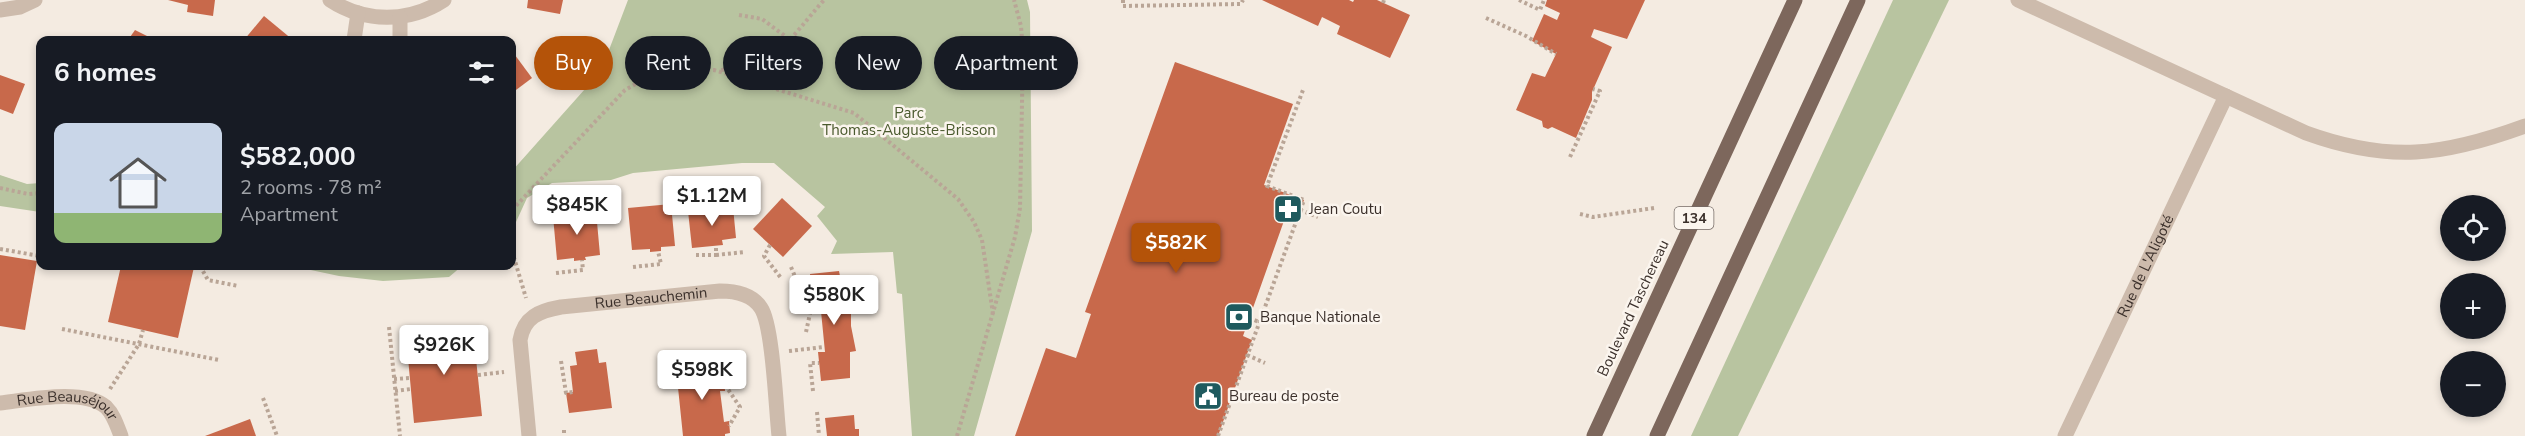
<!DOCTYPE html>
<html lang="en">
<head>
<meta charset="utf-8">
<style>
  :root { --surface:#171b24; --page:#20242c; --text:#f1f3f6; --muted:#9ea1a6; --line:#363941; --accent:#b45309 }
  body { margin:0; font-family:"Nunito Sans",sans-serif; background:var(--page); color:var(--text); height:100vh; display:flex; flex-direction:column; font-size:22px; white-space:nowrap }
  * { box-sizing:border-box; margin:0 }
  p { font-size:20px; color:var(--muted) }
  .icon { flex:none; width:33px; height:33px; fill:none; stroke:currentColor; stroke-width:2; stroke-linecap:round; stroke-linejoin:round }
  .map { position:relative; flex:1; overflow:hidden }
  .side { position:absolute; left:36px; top:36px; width:480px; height:234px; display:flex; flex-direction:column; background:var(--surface); border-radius:12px; box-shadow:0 3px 9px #0003 }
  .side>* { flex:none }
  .hud { position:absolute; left:534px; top:36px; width:570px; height:54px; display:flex; gap:12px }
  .controls { position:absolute; left:2440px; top:195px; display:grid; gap:12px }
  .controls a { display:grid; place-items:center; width:66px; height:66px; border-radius:50%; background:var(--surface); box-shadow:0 3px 9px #0003; font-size:30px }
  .price { position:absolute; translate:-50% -51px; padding:0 14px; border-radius:6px; background:#fff; color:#222; font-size:20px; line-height:39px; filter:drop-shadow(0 2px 3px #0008) }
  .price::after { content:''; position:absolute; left:50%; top:36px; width:18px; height:14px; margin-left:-9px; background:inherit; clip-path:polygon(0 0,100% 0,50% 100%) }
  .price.active { background:var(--accent); color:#fff }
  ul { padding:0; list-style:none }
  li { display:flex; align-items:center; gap:18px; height:150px; padding:0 18px }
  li+li { border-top:2px solid var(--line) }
  li span { display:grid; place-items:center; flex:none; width:168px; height:120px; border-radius:12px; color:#555 }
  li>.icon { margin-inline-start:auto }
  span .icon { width:72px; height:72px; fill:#fffc; stroke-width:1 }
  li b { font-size:26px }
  h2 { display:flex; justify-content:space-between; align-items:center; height:72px; padding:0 18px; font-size:26px }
  .tag { padding:0 21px; border-radius:27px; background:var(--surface); box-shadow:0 3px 9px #0003; font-size:21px; line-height:54px }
  .tag.active { background:var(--accent); color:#fff }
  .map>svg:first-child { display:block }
  .green { fill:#b8c4a0 }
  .building { fill:#c8694b }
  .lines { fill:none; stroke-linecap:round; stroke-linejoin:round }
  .path { stroke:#b9a596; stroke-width:4; stroke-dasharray:3 3; stroke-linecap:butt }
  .minor { stroke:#cdbbac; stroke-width:15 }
  .primary { stroke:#7d675c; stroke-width:15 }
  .labels { text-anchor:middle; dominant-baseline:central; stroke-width:5; stroke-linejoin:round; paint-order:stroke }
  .shield { fill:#fbf5ee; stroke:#756b66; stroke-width:1.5 }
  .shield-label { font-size:14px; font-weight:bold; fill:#3b302b }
  .park-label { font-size:15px; fill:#4a5a2e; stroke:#fbf5ee }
  .poi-label { font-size:15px; fill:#3b302b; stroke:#fbf5ee; text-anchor:start }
  .street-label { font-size:15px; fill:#3b302b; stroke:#fbf5ee }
</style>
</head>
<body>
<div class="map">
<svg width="2525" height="436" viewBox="0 0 2525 436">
  <rect width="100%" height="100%" fill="#f4ebe1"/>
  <g class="green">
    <polygon points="628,0 1027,0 1030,12 1032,231 974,436 912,436 902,294 897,293 893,252 831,254 837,241 817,216 825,207 774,163 742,163 633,173 611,180 552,183 527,198 516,222 512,225 512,171 601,71"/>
    <polygon points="1893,0 1949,0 1738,436 1691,436"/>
    <polygon points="0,175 27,184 40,183 40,212 0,206"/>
    <polygon points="292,266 462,266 449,277 383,281 339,276"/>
  </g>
  <g class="building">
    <polygon points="168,0 215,0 213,16 187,12 188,5"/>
    <polygon points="528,0 563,0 560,14 527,8"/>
    <polygon points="1262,0 1349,0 1353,2 1354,0 1377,0 1410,15 1390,58 1337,34 1340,26 1322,17 1318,26"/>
    <polygon points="1547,0 1645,0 1627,39 1594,29 1591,37 1612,47 1592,92 1592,100 1576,138 1552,127 1548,129 1543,127 1542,121 1516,110 1532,73 1545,77 1556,54 1532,41 1544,14 1557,20 1560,13 1545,6"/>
    <polygon points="264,16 293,40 244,40"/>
    <polygon points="135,30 155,40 128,40"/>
    <polygon points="512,51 532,78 512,93"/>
    <polygon points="1175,62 1293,104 1264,185 1304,200 1296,222 1285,218 1243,336 1252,340 1218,436 1015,436 1046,348 1076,358 1091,314 1085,312"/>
    <polygon points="0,75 25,84 13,114 0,109"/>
    <polygon points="782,198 812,226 783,257 753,229"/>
    <polygon points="671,204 675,246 661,247 661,251 650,252 650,249 632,250 628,208"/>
    <polygon points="733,207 736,238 722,240 723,245 692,248 688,211"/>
    <polygon points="596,211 600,255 585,257 586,260 582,260 574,261 574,258 557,260 553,216"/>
    <polygon points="0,255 37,261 25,330 0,326"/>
    <polygon points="121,266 194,267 178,338 108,322"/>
    <polygon points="839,271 844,297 851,296 851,326 856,351 850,352 850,378 821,381 818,352 825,352 820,301 813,302 810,274"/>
    <polygon points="473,330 482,416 414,423 406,336"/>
    <polygon points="597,349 599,363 606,362 612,408 569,413 566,393 573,392 570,366 577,365 575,352"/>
    <polygon points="714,363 718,367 719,377 724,376 725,391 720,391 724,422 729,421 730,433 725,434 725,436 683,436 676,368"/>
    <polygon points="854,415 855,429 859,429 859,436 827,436 825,418"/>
    <polygon points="250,419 256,436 205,436"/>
  </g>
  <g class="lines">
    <g class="path">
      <polyline points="1123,0 1123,6 1241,4 1243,0"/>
      <polyline points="1519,0 1540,10 1544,0"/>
      <polyline points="1383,3 1384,0"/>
      <polyline points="739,15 762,19 789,39"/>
      <polyline points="1486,18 1526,36 1556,54"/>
      <path d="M721,70c55,-2 69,-32 103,-70"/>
      <polyline points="1570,157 1600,91 1593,89"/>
      <polyline points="0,188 28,194 40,193"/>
      <polyline points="512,210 625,90 651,75 666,70 682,68 714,70 854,113 958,199 974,222 982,240 993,314"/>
      <polyline points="1300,210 1318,217"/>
      <polyline points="1580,214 1593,217 1654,208"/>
      <polyline points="770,245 764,256 781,278"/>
      <polyline points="0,249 40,256"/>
      <polyline points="512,251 526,298"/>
      <polyline points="696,255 716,255 716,246"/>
      <polyline points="716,255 745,252"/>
      <polyline points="200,266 208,280 238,286"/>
      <polyline points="633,267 661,264 658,251"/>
      <polyline points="791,267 803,296 813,297"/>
      <polyline points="556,273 583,270 582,260"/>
      <polyline points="1249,318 1259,322"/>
      <polyline points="389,327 400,436"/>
      <polyline points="62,329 219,360"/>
      <polyline points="806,332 811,309 820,308"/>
      <polyline points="789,351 824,347"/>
      <polyline points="1247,355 1265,363"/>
      <polyline points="561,361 566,393 573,392"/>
      <polyline points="478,375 504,372"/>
      <polyline points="394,379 410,378"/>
      <polyline points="725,385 740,407 729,426"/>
      <polyline points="110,389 139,344 143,330"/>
      <polyline points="395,391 411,389"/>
      <polyline points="813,391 810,363 819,363"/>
      <polyline points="263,398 277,436"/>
      <polyline points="817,412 819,436"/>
      <polyline points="564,430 564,436"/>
      <polyline points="957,436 1015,237 1020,208 1023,51 1021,26 1014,0"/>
      <polyline points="1218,436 1304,200 1267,186 1303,90"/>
    </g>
    <g class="minor">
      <path d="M330,0c35,23 79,23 114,0"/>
      <path d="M2018,0l288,133c83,30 137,23 219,-7"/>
      <polyline points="0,10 20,7 35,0"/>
      <polyline points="354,40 358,13"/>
      <polyline points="400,40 400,17"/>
      <path id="s1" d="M0,403c27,-3 84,-15 106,4 8,8 11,19 15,29"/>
      <path id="s2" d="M529,436l-9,-96c4,-23 19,-29 41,-33l159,-16c16,0 32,3 41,17 12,18 15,102 18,128"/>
      <path id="s3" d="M2065,436l161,-340"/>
    </g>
    <g class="primary">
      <polyline points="1594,436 1795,0"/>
      <polyline points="1657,436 1858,0"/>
    </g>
  </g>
  <defs>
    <g id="pharmacy-square" transform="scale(1.5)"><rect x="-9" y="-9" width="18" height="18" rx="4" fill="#1f5a5e" stroke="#fbf5ee"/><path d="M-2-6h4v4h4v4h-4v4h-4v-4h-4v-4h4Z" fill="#fff"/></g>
    <g id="bank-square" transform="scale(1.5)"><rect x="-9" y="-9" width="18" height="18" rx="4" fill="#1f5a5e" stroke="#fbf5ee"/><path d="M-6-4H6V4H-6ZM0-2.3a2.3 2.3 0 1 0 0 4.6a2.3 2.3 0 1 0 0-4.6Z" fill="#fff"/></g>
    <g id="civic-square" transform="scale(1.5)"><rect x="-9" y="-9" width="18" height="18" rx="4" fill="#1f5a5e" stroke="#fbf5ee"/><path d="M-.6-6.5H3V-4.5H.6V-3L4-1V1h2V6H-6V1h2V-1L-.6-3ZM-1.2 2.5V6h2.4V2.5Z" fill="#fff"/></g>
  </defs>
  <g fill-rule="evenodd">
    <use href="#pharmacy-square" x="1288" y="209"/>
    <use href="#bank-square" x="1239" y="317"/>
    <use href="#civic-square" x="1208" y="396"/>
  </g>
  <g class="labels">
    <rect class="shield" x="1674.5" y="207" width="39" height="22" rx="4.5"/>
    <g class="shield-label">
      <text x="1694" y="218">134</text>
    </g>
    <g class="park-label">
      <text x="909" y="113">Parc<tspan x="909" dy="17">Thomas-Auguste-Brisson</tspan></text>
    </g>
    <g class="poi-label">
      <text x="1309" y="209">Jean Coutu</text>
      <text x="1260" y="317">Banque Nationale</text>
      <text x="1229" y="396">Bureau de poste</text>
    </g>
    <g class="street-label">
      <text stroke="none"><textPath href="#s3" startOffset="188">Rue de L'Aligoté</textPath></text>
      <text stroke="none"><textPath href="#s2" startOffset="244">Rue Beauchemin</textPath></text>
      <text transform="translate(1633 308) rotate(-65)">Boulevard Taschereau</text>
      <text stroke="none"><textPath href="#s1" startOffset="70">Rue Beauséjour</textPath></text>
    </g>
  </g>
</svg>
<div class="controls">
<a><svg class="icon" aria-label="locate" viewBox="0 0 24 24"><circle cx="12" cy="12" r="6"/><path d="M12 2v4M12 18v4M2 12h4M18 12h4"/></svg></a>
<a>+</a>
<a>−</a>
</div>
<b class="price" style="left:712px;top:227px">$1.12M</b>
<b class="price" style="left:577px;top:236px">$845K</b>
<b class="price active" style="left:1176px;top:274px">$582K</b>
<b class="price" style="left:834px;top:326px">$580K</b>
<b class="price" style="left:444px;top:376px">$926K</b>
<b class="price" style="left:702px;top:401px">$598K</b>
<div class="hud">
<a class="tag active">Buy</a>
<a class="tag">Rent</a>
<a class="tag">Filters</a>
<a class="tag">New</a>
<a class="tag">Apartment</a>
</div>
<section class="side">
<h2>6 homes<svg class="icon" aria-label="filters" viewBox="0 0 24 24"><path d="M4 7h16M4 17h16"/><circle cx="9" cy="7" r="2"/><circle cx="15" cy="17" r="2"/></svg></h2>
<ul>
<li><span style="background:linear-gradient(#c9d6e8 75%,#8fb573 0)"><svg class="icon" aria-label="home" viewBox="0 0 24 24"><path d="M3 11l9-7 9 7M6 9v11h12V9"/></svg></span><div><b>$582,000</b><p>2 rooms · 78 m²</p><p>Apartment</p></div></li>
</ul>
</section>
</div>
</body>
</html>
